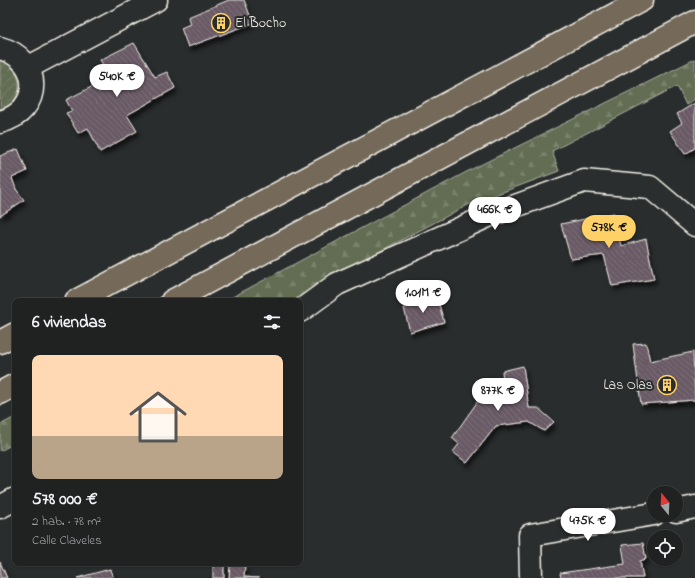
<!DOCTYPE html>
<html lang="es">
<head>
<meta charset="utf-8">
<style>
  :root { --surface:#202222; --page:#282a2a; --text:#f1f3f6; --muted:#a2a4a5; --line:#3d3f40; --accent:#ffd166 }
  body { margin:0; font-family:"Indie Flower",sans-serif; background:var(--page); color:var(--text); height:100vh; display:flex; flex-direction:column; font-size:15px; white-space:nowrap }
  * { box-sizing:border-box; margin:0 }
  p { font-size:13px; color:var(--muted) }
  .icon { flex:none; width:22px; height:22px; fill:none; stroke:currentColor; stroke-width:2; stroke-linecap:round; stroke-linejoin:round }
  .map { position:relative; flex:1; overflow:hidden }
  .details { position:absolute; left:12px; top:298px; width:291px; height:268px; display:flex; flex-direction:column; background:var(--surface); border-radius:8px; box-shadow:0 1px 3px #0004,0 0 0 1px var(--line) }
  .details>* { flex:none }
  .needle { width:26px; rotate:342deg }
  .buttons { position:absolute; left:647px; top:486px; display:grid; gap:8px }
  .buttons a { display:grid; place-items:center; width:36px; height:36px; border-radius:50%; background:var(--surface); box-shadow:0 1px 3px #0004,0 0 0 1px var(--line); font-size:20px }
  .price { position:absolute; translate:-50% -34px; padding:0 9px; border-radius:14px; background:#fff; color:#222; font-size:13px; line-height:26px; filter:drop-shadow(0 1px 2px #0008) }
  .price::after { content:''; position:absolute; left:50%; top:24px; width:12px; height:9px; margin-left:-6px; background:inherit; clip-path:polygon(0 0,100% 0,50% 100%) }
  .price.current { background:var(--accent); color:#111 }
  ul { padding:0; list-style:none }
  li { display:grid; align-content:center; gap:8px; height:212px; padding:0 20px }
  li+li { border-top:1px solid var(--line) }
  li span { display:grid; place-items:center; height:124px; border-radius:8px; color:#555 }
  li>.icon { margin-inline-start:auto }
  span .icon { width:72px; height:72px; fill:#fffc; stroke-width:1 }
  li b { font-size:17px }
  h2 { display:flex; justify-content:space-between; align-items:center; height:48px; padding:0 20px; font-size:17px }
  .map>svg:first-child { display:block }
  .forest { fill:url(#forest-firs); stroke:#abaf9e }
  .garden { fill:url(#garden-furrows); stroke:#abaf9e }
  .building { fill:url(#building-back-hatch); stroke:#f4f1e8; filter:url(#shadow) }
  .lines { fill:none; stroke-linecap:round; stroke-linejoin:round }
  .street-casing { stroke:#f4f1e8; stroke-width:25 }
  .secondary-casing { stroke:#f4f1e8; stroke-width:25 }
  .highway-casing { stroke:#f4f1e8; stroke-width:25 }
  .street { stroke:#2a2d2e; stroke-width:22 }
  .secondary { stroke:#2a2d2e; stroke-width:22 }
  .highway { stroke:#746a5a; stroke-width:22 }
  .labels { text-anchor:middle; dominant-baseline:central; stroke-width:4; stroke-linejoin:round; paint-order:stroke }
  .poi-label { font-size:14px; fill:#f4f1e8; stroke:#2a2d2e; text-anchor:start }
</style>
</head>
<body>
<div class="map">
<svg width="695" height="578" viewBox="0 0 695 578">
  <defs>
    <pattern id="forest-firs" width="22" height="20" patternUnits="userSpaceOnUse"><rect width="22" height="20" fill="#626d53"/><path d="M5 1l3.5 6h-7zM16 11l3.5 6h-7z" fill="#79826c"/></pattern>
    <pattern id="garden-furrows" width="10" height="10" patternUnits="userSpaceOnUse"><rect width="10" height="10" fill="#626d53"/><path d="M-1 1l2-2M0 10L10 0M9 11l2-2" fill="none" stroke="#79826c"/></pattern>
    <pattern id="building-back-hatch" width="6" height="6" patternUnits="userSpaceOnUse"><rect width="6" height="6" fill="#695a66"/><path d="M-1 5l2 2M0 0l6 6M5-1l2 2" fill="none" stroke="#7f727c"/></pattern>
    <filter id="shadow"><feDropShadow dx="2.5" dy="4.5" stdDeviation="2" flood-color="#0009"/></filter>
  </defs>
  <rect width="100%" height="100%" fill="#2a2d2e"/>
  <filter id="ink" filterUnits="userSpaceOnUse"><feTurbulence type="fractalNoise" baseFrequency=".025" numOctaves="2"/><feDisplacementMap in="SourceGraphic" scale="8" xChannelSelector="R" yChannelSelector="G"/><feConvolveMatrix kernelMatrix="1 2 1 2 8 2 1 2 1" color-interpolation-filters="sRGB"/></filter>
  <g filter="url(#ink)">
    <g class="forest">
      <polygon points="695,59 695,99 686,105 677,86 552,151 559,171 468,205 331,277 296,301 225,301 472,169"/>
      <polygon points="15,417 15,443 0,451 0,425"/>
    </g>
    <path class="garden" d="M0,61c25,6 26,42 0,48z"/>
    <g class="building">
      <polygon points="229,0 244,0 253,23 188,47 181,28 190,24 188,17"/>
      <polygon points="134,43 155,77 167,72 175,88 127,115 137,131 100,152 88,128 78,133 66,113 72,111 66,100 111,77 100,60"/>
      <polygon points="695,103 695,148 685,154 670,131 682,123 677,114"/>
      <polygon points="18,149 27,171 12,178 16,189 24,200 0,216 0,156"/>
      <polygon points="614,213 621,246 646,239 654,279 612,286 604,255 571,259 561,224"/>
      <polygon points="421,292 425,304 438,301 444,322 410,332 404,308 415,305 411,294"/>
      <polygon points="646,343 650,361 693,352 695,400 641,404 633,344"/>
      <polygon points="523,366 529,408 538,408 554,422 544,431 529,422 496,426 467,463 453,452 459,444 452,438 485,391 483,382 503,380 502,371"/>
      <polygon points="643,543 646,559 640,561 643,578 561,578 560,573 625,564 622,545"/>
      <polygon points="0,562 7,578 0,578"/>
      <rect x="213" y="563" width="11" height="15"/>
      <polygon points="230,565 245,566 244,577 259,578 229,578"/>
      <polygon points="110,569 113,578 77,578"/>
    </g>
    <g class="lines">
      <g class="street-casing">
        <g id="street">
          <polyline points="300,311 337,284 488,216 584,181 650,187 695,225"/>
          <polyline points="0,507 15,499"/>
          <polyline points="676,511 695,507"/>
          <polyline points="531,578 530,535 654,514"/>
        </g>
      </g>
      <g class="secondary-casing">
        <g id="secondary">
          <path d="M0,48c43,11 43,63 0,74"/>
          <polyline points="29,67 156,0"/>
        </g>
      </g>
      <g class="highway-casing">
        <g id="highway">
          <polyline points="76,301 642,0"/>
          <polyline points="172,301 695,22"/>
          <polyline points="0,342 15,334"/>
          <polyline points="0,393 15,385"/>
        </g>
      </g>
      <use href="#street" class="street"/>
      <use href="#secondary" class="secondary"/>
      <use href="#highway" class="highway"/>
    </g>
  </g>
  <defs>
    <g id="building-ring" transform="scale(1)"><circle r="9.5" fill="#2a2d2e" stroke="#ffd166" stroke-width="1.5"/><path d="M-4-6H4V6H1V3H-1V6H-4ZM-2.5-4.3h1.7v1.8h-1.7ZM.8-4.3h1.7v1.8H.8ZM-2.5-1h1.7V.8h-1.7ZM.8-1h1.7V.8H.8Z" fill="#ffd166"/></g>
  </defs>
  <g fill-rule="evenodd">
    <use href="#building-ring" x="221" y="23"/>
    <use href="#building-ring" x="667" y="385"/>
  </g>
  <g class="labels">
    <g class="poi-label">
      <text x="235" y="23">El Bocho</text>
      <text x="653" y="385" text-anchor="end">Las Olas</text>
    </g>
  </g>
</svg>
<div class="buttons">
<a><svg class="needle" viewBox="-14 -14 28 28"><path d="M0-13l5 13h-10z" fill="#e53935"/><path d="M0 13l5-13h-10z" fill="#a2a4a5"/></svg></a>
<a><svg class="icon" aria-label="locate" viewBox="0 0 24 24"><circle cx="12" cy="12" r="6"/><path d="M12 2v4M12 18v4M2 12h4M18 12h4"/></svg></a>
</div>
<b class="price" style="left:117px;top:98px">540K €</b>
<b class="price" style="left:495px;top:231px">466K €</b>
<b class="price current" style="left:609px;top:249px">578K €</b>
<b class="price" style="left:423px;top:314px">1.01M €</b>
<b class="price" style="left:498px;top:412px">877K €</b>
<b class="price" style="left:588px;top:542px">475K €</b>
<section class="details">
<h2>6 viviendas<svg class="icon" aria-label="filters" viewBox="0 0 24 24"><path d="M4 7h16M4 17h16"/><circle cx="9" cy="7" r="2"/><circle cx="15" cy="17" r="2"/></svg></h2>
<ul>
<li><span style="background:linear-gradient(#ffd9b3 65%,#b9a48a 0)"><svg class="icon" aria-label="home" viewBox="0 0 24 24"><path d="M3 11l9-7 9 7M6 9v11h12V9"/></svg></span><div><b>578 000 €</b><p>2 hab. · 78 m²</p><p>Calle Claveles</p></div></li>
</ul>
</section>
</div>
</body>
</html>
